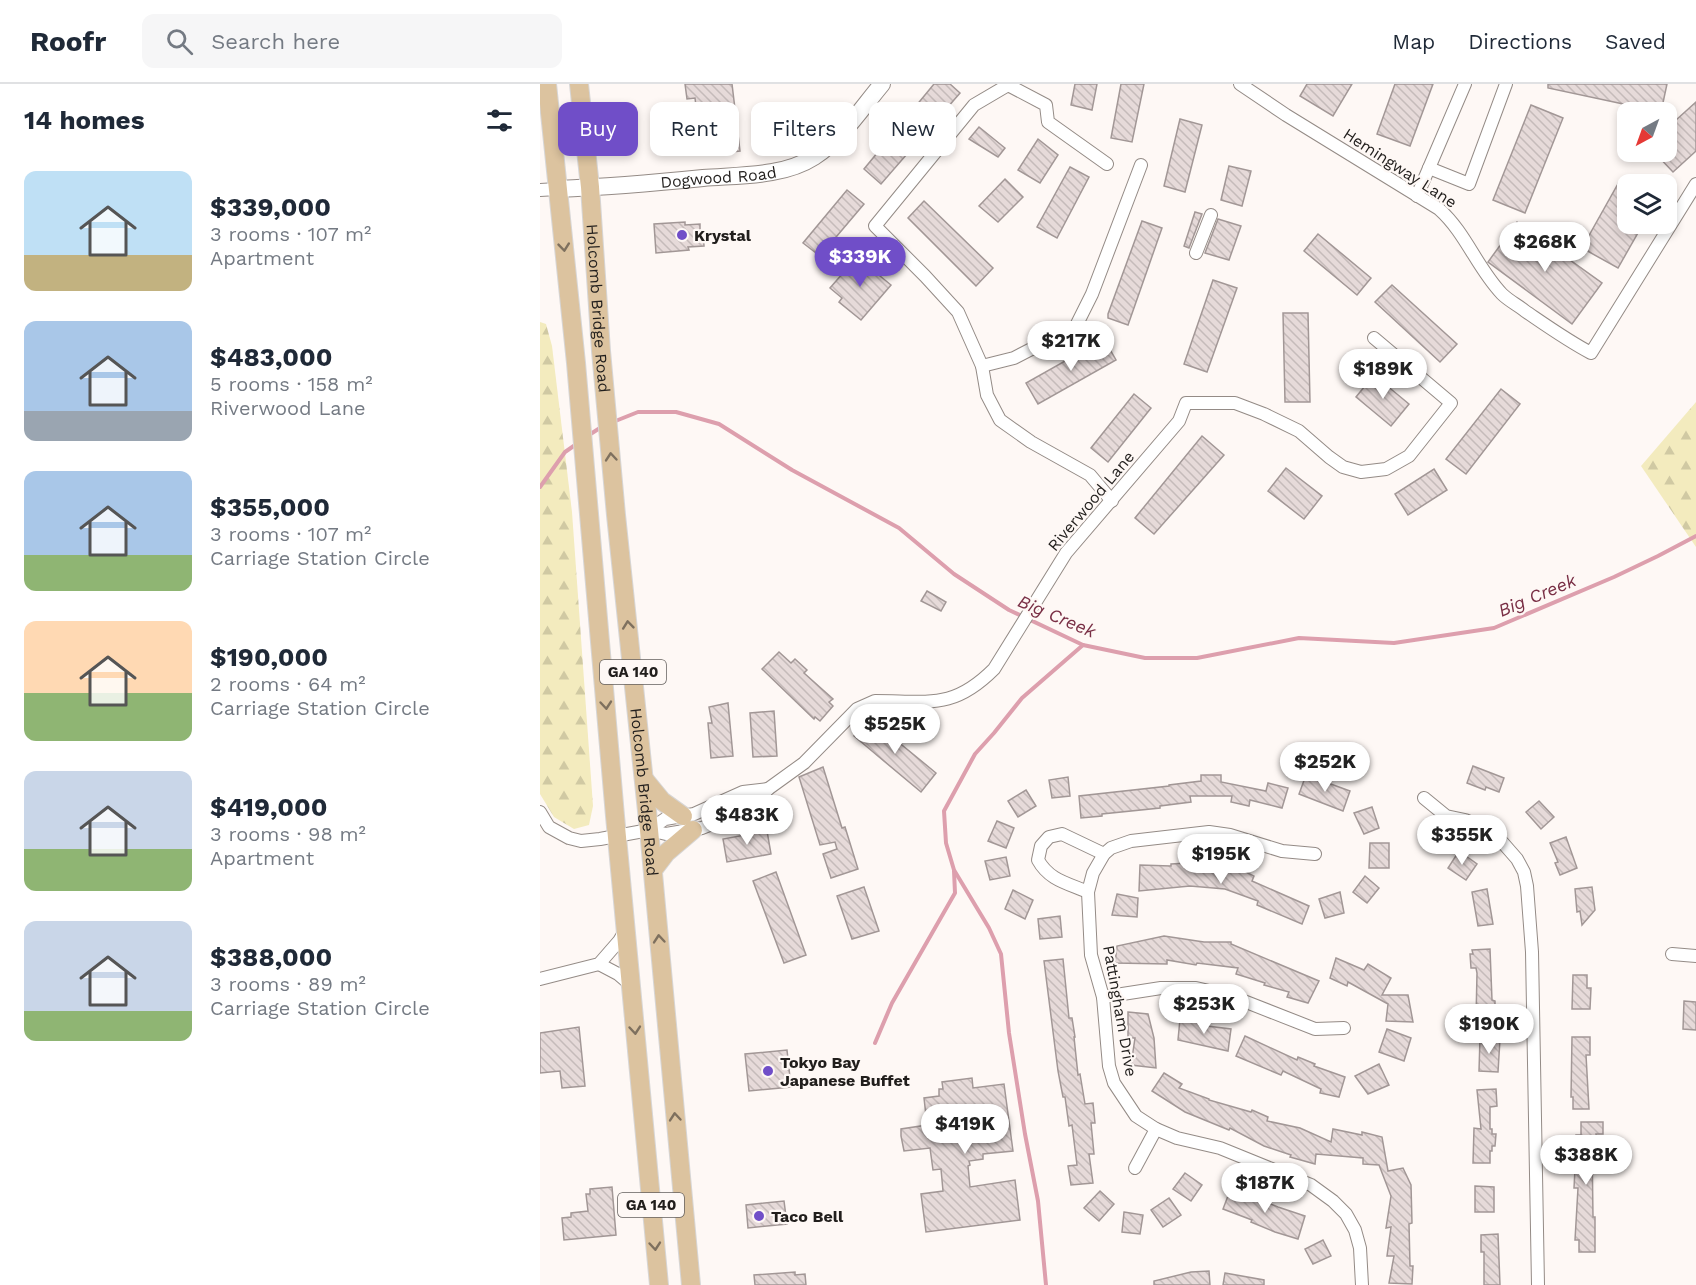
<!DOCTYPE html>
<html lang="en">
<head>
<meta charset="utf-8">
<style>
  :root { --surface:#fff; --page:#f6f6f7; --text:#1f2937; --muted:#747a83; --line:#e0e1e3; --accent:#704ec8 }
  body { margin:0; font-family:"Work Sans",sans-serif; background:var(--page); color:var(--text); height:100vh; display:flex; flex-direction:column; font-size:22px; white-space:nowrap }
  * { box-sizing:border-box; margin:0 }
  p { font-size:20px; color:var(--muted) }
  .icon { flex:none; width:33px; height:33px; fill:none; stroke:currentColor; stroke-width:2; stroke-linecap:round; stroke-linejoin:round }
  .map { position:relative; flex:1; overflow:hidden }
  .side { display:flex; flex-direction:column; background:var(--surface); width:540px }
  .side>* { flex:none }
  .guide { position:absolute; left:18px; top:18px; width:570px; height:54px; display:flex; gap:12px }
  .needle { width:39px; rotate:221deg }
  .fabs { position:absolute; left:1077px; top:18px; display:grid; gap:12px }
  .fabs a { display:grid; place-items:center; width:60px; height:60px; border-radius:12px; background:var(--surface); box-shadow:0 3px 9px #0003; font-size:30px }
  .price { position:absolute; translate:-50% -51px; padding:0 14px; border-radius:21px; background:#fff; color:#222; font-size:20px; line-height:39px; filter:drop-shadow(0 2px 3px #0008) }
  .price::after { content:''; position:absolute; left:50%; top:36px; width:18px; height:14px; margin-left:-9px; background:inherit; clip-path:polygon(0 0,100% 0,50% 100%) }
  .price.current { background:var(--accent); color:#fff }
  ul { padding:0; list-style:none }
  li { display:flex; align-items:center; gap:18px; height:150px; padding:0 24px }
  li span { display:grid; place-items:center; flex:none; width:168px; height:120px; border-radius:12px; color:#555 }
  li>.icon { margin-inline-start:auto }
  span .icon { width:72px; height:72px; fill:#fffc; stroke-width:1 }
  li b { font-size:26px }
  h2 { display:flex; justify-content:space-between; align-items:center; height:72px; padding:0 24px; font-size:26px }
  .chip { padding:0 21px; border-radius:12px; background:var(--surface); box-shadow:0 3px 9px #0003; font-size:21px; line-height:54px }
  .chip.current { background:var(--accent); color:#fff }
  header { display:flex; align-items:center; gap:36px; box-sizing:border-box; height:84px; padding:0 30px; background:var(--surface); border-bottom:2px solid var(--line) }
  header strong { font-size:28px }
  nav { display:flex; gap:33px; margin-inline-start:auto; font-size:21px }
  .search { width:420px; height:54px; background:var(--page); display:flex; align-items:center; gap:15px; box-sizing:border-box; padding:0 21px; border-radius:12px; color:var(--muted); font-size:22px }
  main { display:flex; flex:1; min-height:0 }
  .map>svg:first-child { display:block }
  .forest { fill:url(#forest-firs) }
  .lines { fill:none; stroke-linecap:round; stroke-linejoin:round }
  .stream { stroke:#dd9fad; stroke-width:4 }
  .building { fill:url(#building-back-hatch); stroke:#a29796; stroke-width:1.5 }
  .street-casing { stroke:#948b86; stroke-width:14 }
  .secondary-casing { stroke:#948b86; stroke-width:18 }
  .primary-casing { stroke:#d7d6d6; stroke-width:20 }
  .street { stroke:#fff; stroke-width:12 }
  .secondary { stroke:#fff; stroke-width:16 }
  .primary { stroke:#dcc39f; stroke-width:18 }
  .oneway { stroke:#7e705e }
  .poi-dot { fill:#704ec8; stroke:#fef8f5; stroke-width:2 }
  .labels { text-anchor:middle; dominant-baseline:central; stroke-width:4.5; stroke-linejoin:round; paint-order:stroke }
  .shield { fill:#fef8f5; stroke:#635f5d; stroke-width:1.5 }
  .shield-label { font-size:15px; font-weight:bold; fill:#211e1c }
  .street-label { font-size:16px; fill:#211e1c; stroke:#fef8f5 }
  .poi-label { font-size:16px; font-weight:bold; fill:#211e1c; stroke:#fef8f5; text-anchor:start }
  .water-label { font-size:18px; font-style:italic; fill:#792f45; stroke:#fef8f5 }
</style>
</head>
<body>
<header>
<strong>Roofr</strong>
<div class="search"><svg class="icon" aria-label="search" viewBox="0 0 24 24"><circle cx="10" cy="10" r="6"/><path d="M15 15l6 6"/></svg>Search here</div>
<nav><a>Map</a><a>Directions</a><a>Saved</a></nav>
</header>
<main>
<section class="side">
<h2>14 homes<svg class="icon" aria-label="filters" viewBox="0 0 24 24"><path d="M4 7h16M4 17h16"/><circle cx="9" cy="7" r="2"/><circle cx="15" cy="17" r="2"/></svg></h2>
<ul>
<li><span style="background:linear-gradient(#bfe0f5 70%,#c2b280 0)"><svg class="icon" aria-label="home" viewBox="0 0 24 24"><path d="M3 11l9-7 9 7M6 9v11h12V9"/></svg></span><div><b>$339,000</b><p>3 rooms · 107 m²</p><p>Apartment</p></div></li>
<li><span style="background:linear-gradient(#a9c7e8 75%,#9aa5b1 0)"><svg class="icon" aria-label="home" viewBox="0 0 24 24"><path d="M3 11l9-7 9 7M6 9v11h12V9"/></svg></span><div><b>$483,000</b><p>5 rooms · 158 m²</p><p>Riverwood Lane</p></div></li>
<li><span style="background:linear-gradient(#a9c7e8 70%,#8fb573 0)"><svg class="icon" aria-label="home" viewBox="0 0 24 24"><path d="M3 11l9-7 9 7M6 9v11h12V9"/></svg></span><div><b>$355,000</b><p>3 rooms · 107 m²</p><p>Carriage Station Circle</p></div></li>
<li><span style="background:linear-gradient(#ffd9b3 60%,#8fb573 0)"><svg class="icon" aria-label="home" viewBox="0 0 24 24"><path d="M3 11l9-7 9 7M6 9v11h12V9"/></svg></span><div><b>$190,000</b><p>2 rooms · 64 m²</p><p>Carriage Station Circle</p></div></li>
<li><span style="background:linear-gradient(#c9d6e8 65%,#8fb573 0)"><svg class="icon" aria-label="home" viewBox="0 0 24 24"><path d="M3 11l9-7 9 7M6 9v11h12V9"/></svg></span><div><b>$419,000</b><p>3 rooms · 98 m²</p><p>Apartment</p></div></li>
<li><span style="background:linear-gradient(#c9d6e8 75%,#8fb573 0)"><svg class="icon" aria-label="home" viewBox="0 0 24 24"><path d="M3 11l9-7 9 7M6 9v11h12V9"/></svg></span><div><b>$388,000</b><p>3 rooms · 89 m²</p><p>Carriage Station Circle</p></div></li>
</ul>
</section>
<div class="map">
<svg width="1156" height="1201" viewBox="0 0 1156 1201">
  <defs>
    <pattern id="forest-firs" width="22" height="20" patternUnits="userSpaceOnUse" patternTransform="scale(1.5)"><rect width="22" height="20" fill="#f3ebbe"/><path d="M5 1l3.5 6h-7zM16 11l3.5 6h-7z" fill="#d0c9a3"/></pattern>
    <pattern id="building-back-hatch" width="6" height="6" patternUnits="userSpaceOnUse" patternTransform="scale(1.5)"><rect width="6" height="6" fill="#e6dad9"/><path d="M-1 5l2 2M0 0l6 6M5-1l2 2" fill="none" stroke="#c5bbba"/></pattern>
  </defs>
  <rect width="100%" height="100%" fill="#fef8f5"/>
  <g class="forest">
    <polygon points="0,238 6,240 12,262 32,428 53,722 49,741 34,745 14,733 0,710"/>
    <polygon points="1156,318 1156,463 1101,382"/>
  </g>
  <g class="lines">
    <g class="stream">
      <polyline points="73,338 98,328 136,328 179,340 252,386 359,444 414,490 469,526 543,561 605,574 657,574 759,554 854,559 954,544 1074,493 1118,472 1156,452"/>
      <polyline points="49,351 63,342"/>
      <polyline points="0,403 25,368 38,359"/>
      <polyline points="335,959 352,919 415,809 414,787"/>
      <polyline points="506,1201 498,1117 485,1050 469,949 461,870 449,844 414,786 406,759 404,727 435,670 454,649 482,614 543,561"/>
    </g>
  </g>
  <g class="building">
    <polygon points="145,0 192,0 200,67 162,71 155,14 147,15"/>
    <polygon points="394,0 410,0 420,9 341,100 324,85"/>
    <polygon points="535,0 557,0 552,26 531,21"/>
    <polygon points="581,0 604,0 592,58 571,54"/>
    <polygon points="767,0 812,0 793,32 760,12"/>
    <polygon points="855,0 893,0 870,62 837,50"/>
    <polygon points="1008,0 1127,0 1121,28 1008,4"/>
    <polygon points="1156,18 1156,67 1133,88 1114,68 1126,68 1126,45"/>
    <polygon points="991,21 1023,34 985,129 953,116"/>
    <polygon points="640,35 662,41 645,108 624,102"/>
    <polygon points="439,43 465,64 458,73 429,55"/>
    <polygon points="498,55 518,71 500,99 478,86"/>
    <polygon points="689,82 711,87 702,122 681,116"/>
    <polygon points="530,83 549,93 517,154 497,143"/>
    <polygon points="465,95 483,113 458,138 439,122"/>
    <polygon points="1079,98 1088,103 1088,140 1103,140 1078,184 1042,164"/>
    <polygon points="307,106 324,120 280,172 263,159"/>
    <polygon points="384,117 453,184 436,202 368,134"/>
    <polygon points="655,128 662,130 649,164 644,162"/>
    <polygon points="678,135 701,142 689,176 665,169"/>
    <polygon points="602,137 622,144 588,241 568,234 568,230"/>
    <polygon points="145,138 145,141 160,140 160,147 163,147 164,162 148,163 149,166 116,169 114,140"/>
    <polygon points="977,138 1062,199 1032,240 948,178"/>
    <polygon points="778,150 831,194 817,211 764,167"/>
    <polygon points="317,173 351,201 321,236 299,218 302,214 290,204"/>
    <polygon points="673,196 697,204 667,288 644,280"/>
    <polygon points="852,201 917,260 900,278 835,218"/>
    <polygon points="743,229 768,229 770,318 745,318"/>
    <polygon points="564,255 576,276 498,320 486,299"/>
    <polygon points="834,291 869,320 851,342 816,313"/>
    <polygon points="961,305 980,320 926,390 906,375"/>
    <polygon points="594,310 611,324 568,378 551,364"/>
    <polygon points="662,352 684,371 614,450 595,434"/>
    <polygon points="746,384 782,412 764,435 728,407"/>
    <polygon points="894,385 907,406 868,431 855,410"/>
    <polygon points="387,507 406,518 401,527 381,517"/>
    <polygon points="239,568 251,579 255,575 267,586 264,589 293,615 289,618 293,622 280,637 275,633 274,635 222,585"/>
    <polygon points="188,619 193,672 171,674 168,639 172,639 169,623"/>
    <polygon points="234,627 237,672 213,673 210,629"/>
    <polygon points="329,634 396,689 381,708 314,652"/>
    <polygon points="933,682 964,694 959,708 946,703 945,706 927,699"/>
    <polygon points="283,683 302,744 305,743 318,785 291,794 283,770 297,765 295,758 280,761 259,693"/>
    <polygon points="661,691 681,691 681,698 726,707 728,699 748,704 742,724 710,716 709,722 691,718 692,712 650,712 651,718 620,722 620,724 562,730 562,732 541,734 539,712 629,702 629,701 661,697"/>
    <polygon points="766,691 810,707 803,727 759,710"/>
    <polygon points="528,693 530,712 512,714 509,696"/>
    <polygon points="486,706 496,722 478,733 468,717"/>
    <polygon points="999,717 1014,733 1001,745 986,728"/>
    <polygon points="832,723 839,744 824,750 814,729"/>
    <polygon points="457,737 474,744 466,764 448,757"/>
    <polygon points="227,747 231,770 187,778 183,755"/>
    <polygon points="1026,753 1037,784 1020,791 1015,779 1018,778 1010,759"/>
    <polygon points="830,759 849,759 849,784 829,784"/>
    <polygon points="919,767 937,780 926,796 908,784"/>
    <polygon points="466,773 470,792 450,796 445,777"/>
    <polygon points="649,779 695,785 696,783 714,792 712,797 769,822 762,840 717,821 718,817 685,805 650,802 599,807 600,781 631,782 631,780"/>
    <polygon points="236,788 266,871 244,879 213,797"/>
    <polygon points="825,792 839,804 827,819 813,808"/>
    <polygon points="324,803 339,847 312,855 297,812"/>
    <polygon points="1052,803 1055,826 1042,841 1040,827 1037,828 1035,805"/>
    <polygon points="947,805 953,840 938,842 932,808"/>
    <polygon points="473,806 493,816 485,835 465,825"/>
    <polygon points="800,808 804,829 785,834 779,815"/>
    <polygon points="577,810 598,814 597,833 572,831"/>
    <polygon points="520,832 522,853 500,855 498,835"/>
    <polygon points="624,852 664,858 691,858 691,860 779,897 768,919 747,913 749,908 724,901 725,899 696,890 698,884 657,879 656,881 627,876 627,880 575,879 577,862"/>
    <polygon points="950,865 952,916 955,917 955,935 936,935 937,889 936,884 931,884 930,870 933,870 932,866"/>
    <polygon points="796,874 824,886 828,880 851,894 842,911 868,911 873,938 846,937 848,920 808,898 807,902 790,894"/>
    <polygon points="523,875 529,934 532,934 535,953 534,953 538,991 540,990 545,1020 553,1019 555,1039 551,1039 554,1070 549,1070 553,1099 531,1101 528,1082 537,1081 532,1041 529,1042 525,1013 523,1013 518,987 504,877"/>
    <polygon points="1033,891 1047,891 1047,904 1051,904 1050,925 1032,925"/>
    <polygon points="1144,917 1156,918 1156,946 1143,945"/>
    <polygon points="588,928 608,930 614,954 616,984 591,981 595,954 588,954"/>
    <polygon points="640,935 659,937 659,941 691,945 688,967 638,956"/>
    <polygon points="39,943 45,1002 22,1004 20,987 0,989 0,949"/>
    <polygon points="847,945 871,954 864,977 839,968"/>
    <polygon points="705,952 757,976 758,973 775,980 774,982 805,993 799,1013 780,1009 781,1005 743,987 741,991 696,972"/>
    <polygon points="1032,953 1050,953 1050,971 1046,971 1049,1025 1033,1025 1033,1013 1031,1013"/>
    <polygon points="940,954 960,955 958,988 939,987"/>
    <polygon points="247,966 251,1003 209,1007 205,970"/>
    <polygon points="839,980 849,1001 828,1010 815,992"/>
    <polygon points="624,989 642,1000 639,1004 669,1015 669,1016 711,1028 712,1026 728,1033 727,1037 760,1044 791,1058 793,1045 822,1051 822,1048 842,1053 848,1087 863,1084 871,1101 872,1139 869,1140 870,1182 873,1182 872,1200 849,1199 854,1172 847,1172 851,1143 846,1144 851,1112 839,1081 823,1080 823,1074 776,1070 775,1080 750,1073 751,1071 724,1062 690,1044 689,1046 645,1028 612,1007"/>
    <polygon points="432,994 433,1004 464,1000 473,1067 443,1070 443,1075 429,1077 430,1081 428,1082 430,1103 475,1096 480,1136 386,1148 381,1110 403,1107 401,1085 393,1086 390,1064 364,1067 361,1052 361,1045 387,1041 384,1014 399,1012 399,1005 403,1005 402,998"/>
    <polygon points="956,1005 957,1022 950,1023 950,1045 952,1045 952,1050 956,1050 955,1062 952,1062 952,1067 950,1067 950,1079 933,1079 934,1044 941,1045 937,1006"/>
    <polygon points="1041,1038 1063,1038 1063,1050 1056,1050 1057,1059 1052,1059 1053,1133 1055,1133 1055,1168 1039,1168 1039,1156 1035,1156 1038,1104 1034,1104 1035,1085 1036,1085 1036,1051 1041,1051"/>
    <polygon points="645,1089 662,1101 651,1117 633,1105"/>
    <polygon points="935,1102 954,1103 954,1128 935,1128"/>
    <polygon points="72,1103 76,1151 24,1156 22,1134 31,1133 31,1129 48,1127 46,1110 50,1110 50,1105"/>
    <polygon points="691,1104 738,1123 765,1132 758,1155 735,1148 711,1138 712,1136 683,1125"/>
    <polygon points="560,1107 574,1120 559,1137 544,1124"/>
    <polygon points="629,1114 641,1131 623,1143 611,1126"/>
    <polygon points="244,1117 247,1140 208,1144 206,1121"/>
    <polygon points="584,1128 603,1131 600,1150 582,1148"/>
    <polygon points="958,1150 960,1201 944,1201 944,1168 941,1168 941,1151"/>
    <polygon points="783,1156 791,1172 773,1180 765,1165"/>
    <polygon points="669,1187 670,1201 614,1201 614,1197 651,1188"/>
    <polygon points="255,1188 255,1191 265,1190 266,1201 215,1201 214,1191"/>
    <polygon points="685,1189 724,1196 724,1201 683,1201"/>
  </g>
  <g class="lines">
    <g class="street-casing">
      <g id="street">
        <path d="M700,0l46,31 153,94c27,24 38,59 63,85 7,7 16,11 23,17 22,15 43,30 66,42l105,-169"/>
        <polyline points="567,80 508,38 506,21 468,1 434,21 335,142 385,192 418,228 442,282 447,311 460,336 491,358 550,391 572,417"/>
        <polyline points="889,84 929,100 966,0"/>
        <polyline points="0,106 17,105"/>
        <polyline points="877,112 925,0"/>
        <polyline points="656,169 671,131"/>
        <polyline points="442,282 474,274 536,242 552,210 601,81"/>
        <polyline points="884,714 906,732 925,736 945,745 963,759 977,775 984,788 987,802 992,868 998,1201"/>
        <polyline points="0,728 9,743 29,754 41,757 60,755 109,746 125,735 154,730 203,708 228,705"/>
        <path d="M109,746l17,4 36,-6 47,-19 19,-20 36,-26 53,-54 18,-8c54,0 78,9 119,-32l72,-116 113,-132 7,-18h49l29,11 35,17 30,26 14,10 18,5 25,-3 23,-13 42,-53 -77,-65"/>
        <polyline points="775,770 742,767 690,751 669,748 591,757 571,764 564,770 553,789 548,808 551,871 563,913 569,982 574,999 596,1032 616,1045 637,1054 680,1064 771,1101 793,1117 806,1130 815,1146 820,1164 822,1201"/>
        <path d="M548,808c-21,-9 -39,-12 -50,-32l3,-14 8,-9 13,-3 42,20"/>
        <polyline points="1132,870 1156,872"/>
        <polyline points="59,880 78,890 92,902"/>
        <polyline points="0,895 59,880 79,857 85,847"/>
        <polyline points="563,913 621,904 656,904 691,912 775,945 804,944"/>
        <polyline points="595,1084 616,1045"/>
      </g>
    </g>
    <g class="secondary-casing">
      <g id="secondary">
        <path id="s1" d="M17,105c49,-2 97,-6 146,-11 36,-3 80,-1 111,-21 28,-18 47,-48 68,-73"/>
      </g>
    </g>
    <g class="primary-casing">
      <g id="primary">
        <polyline points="7,0 36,279 75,732 119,1201"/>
        <path id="s2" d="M39,0l11,103 11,164 15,164 33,315 42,455"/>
        <polyline points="104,695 122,717 143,732"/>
        <polyline points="113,786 126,769 153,746"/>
      </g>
    </g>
    <use href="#street" class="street"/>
    <use href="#secondary" class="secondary"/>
    <use href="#primary" class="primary"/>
  </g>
  <defs><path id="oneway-chevron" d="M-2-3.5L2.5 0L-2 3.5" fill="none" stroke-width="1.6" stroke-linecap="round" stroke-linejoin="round" transform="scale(1.5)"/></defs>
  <g class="oneway">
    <use href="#oneway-chevron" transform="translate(24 163) rotate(84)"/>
    <use href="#oneway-chevron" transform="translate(71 373) rotate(-95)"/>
    <use href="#oneway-chevron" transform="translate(88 541) rotate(-96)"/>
    <use href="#oneway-chevron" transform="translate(66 621) rotate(85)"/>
    <use href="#oneway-chevron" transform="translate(119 855) rotate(-95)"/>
    <use href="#oneway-chevron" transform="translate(95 946) rotate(85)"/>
    <use href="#oneway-chevron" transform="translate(135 1033) rotate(-95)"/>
    <use href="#oneway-chevron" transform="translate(115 1162) rotate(85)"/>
  </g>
  <g class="poi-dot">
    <circle cx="142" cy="151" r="6"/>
    <circle cx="228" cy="987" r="6"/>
    <circle cx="219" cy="1132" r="6"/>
  </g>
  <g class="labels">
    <g class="shield">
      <rect x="60" y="576" width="66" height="24" rx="4.5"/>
      <rect x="78" y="1109" width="66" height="24" rx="4.5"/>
    </g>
    <g class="shield-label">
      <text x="93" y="588">GA 140</text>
      <text x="111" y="1121">GA 140</text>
    </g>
    <g class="street-label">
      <text transform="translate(860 84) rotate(33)">Hemingway Lane</text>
      <text stroke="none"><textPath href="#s1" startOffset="162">Dogwood Road</textPath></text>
      <text stroke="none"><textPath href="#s2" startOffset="225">Holcomb Bridge Road</textPath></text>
      <text transform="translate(551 417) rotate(-50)">Riverwood Lane</text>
      <text stroke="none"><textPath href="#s2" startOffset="711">Holcomb Bridge Road</textPath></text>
      <text transform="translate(580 927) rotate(80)">Pattingham Drive</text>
    </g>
    <g class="poi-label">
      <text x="154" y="151">Krystal</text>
      <text x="240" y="978">Tokyo Bay<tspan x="240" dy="18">Japanese Buffet</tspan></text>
      <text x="231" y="1132">Taco Bell</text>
    </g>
    <g class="water-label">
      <text transform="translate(997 511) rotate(-23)">Big Creek</text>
      <text transform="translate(517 532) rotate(23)">Big Creek</text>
    </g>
  </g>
</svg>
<div class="fabs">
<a><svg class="needle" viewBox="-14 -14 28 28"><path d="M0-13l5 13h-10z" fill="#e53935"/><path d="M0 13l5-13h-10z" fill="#747a83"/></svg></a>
<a><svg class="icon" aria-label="layers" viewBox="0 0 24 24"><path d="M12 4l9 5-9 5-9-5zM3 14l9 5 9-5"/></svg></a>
</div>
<b class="price" style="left:1005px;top:189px">$268K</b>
<b class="price current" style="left:320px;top:204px">$339K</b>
<b class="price" style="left:531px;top:288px">$217K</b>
<b class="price" style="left:843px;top:316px">$189K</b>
<b class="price" style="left:355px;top:671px">$525K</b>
<b class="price" style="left:785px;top:709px">$252K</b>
<b class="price" style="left:207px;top:762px">$483K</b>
<b class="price" style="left:922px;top:782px">$355K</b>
<b class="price" style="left:681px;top:801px">$195K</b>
<b class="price" style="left:664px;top:951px">$253K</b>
<b class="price" style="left:949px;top:971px">$190K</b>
<b class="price" style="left:425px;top:1071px">$419K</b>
<b class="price" style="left:1046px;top:1102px">$388K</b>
<b class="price" style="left:725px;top:1130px">$187K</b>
<div class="guide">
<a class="chip current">Buy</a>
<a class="chip">Rent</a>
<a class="chip">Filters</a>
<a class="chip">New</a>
</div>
</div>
</main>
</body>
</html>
